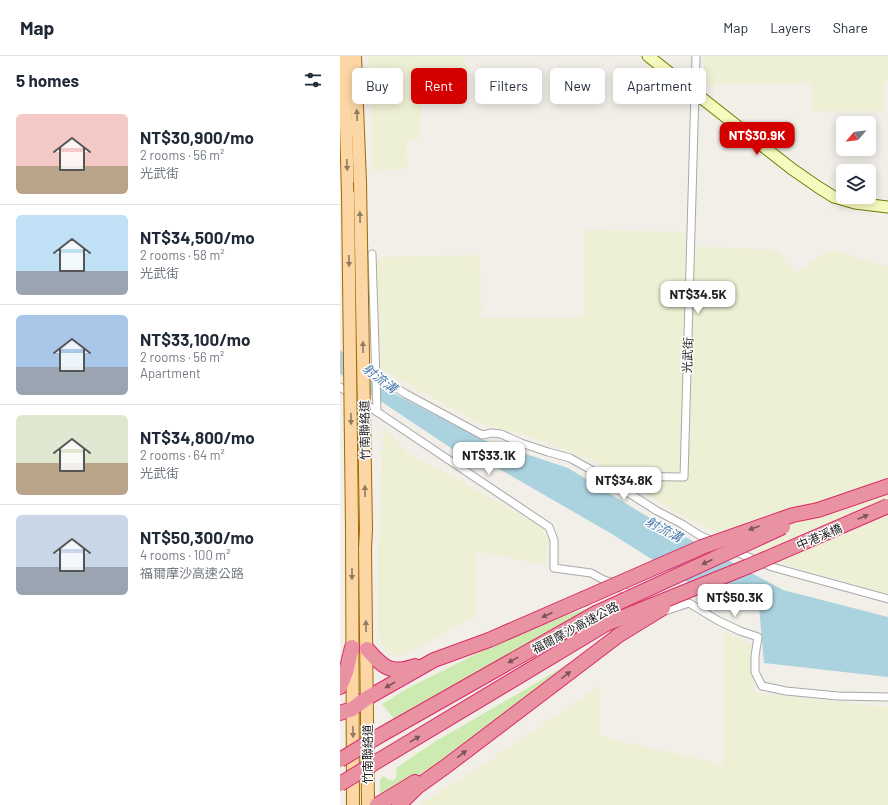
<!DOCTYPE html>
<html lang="en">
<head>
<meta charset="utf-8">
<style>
  :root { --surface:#fff; --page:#f6f6f7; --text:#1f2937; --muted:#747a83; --line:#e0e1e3; --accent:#d40000 }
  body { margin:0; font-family:Barlow,"Noto Sans TC",sans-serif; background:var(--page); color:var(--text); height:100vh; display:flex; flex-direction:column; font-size:15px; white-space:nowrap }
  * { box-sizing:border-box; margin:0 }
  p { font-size:13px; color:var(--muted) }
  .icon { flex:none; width:22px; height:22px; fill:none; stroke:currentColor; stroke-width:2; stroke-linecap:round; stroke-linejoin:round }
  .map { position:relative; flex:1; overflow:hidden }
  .drawer { display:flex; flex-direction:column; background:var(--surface); width:340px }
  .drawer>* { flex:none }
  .guide { position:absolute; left:12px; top:12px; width:380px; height:36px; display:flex; gap:8px }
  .needle { width:26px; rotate:241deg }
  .controls { position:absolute; left:496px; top:60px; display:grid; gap:8px }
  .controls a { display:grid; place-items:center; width:40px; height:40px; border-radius:6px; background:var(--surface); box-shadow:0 2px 10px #0003; font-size:20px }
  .price { position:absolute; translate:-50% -34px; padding:0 9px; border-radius:8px; background:#fff; color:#222; font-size:13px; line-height:26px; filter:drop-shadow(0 1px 2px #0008) }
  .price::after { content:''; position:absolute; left:50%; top:24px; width:12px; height:9px; margin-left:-6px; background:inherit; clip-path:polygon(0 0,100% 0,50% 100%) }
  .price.selected { background:var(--accent); color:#fff }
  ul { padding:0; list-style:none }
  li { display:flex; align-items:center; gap:12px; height:100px; padding:0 16px }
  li+li { border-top:1px solid var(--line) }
  li span { display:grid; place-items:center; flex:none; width:112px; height:80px; border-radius:6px; color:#555 }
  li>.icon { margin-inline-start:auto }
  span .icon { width:48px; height:48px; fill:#fffc; stroke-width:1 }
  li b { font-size:17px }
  h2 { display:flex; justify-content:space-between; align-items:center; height:48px; padding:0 16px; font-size:17px }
  .pill { padding:0 14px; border-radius:6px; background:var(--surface); box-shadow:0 2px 10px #0003; font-size:14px; line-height:36px }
  .pill.selected { background:var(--accent); color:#fff }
  header { display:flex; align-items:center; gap:24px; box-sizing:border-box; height:56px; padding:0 20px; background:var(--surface); border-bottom:1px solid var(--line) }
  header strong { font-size:19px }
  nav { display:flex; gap:22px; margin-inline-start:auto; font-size:14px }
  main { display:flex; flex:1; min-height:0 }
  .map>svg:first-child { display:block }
  .farmland { fill:#eef0d5 }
  .grass { fill:#cdebb0 }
  .water { fill:#aad3df }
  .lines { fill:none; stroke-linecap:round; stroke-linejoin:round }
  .street-casing { stroke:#a9a9a9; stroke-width:9 }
  .secondary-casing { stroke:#707d05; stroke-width:13 }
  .primary-casing { stroke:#a06b00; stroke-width:14 }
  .highway-casing { stroke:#dc2a67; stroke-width:16 }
  .street { stroke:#fff; stroke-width:7 }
  .secondary { stroke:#f7fabf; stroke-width:11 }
  .primary { stroke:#fcd6a4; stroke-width:12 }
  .highway { stroke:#e892a2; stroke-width:14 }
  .primary-bridge-casing { stroke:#a06b00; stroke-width:14; stroke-linecap:butt }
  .highway-bridge-casing { stroke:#dc2a67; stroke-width:16; stroke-linecap:butt }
  .primary-bridge { stroke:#fcd6a4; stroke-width:12 }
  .highway-bridge { stroke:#e892a2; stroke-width:14 }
  .oneway { fill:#8f7c63 }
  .oneway2 { fill:#7b545c }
  .labels { text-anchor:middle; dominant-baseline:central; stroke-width:3; stroke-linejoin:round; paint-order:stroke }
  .street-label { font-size:12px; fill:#222; stroke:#fff }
  .water-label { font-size:13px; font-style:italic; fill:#4a7aab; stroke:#fff }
</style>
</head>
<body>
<header>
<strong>Map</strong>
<nav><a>Map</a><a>Layers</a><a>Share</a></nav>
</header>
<main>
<section class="drawer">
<h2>5 homes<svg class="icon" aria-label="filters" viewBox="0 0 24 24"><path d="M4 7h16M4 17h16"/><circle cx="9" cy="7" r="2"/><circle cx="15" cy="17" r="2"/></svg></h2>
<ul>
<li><span style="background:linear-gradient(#f6c9c9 65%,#b9a48a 0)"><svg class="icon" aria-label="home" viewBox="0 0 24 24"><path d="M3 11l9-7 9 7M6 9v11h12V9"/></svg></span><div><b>NT$30,900/mo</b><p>2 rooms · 56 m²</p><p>光武街</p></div></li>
<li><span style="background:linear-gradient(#bfe0f5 70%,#9aa5b1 0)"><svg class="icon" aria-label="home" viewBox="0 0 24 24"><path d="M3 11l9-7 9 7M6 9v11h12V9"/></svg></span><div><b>NT$34,500/mo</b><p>2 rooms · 58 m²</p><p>光武街</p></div></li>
<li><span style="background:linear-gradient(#a9c7e8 65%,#9aa5b1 0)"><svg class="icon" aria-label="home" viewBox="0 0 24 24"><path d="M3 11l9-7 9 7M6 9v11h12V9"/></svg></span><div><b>NT$33,100/mo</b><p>2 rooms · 56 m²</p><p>Apartment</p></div></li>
<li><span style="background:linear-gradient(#dfe7d0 60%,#b9a48a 0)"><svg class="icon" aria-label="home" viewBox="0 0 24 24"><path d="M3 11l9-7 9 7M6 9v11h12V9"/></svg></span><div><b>NT$34,800/mo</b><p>2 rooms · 64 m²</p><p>光武街</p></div></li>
<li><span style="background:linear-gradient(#c9d6e8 65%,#9aa5b1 0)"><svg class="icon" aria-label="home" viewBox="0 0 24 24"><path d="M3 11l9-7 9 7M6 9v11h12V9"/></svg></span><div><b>NT$50,300/mo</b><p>4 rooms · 100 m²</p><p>福爾摩沙高速公路</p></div></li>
</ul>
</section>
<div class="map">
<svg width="548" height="749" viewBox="0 0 548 749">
  <rect width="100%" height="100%" fill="#f2efe9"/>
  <g class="farmland">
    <polygon points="29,0 124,0 128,14 83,28 80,83 66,84 67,113 33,114"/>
    <polygon points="363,0 548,0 548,25 545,25 544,55 471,55 472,27 365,29"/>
    <polygon points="244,174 348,176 348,190 438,194 455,217 491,194 548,210 548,538 443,508 337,457 251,403 184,379 140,368 39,312 36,205 45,201 139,199 142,262 244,262"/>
    <polygon points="43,371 70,400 113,421 196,467 208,481 206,509 135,495 137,559 65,599 48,599 38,581 38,493 40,470"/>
    <polygon points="383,575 414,589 415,637 548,651 548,749 80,749 83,746 147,706 260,630 260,680 384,709"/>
  </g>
  <g class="grass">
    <polygon points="252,551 55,664 42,648 68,632 146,593 229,558"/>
    <path d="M263,587l-157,115 -66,42v-21l4,-3 3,3 5,2 3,-2c1,-3 3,-7 1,-11l40,-27 90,-52z"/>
  </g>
  <polygon class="water" points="0,294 55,338 141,383 228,412 303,458 443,534 548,561 548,621 424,607 419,551 402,540 378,536 374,543 272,478 128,395 120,398 0,318"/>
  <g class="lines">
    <g class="street-casing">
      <g id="street">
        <polyline points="32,198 37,356"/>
        <polyline points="35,319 66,338 142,379 152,377 161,378 181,387 208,396 230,402 262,420 317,455 342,468 359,479 375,486"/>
        <polyline points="0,331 209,471 214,484 214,512 251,517 264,524 278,528 303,554"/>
        <polyline points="262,420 344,421 356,0"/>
        <polyline points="394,495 432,511 548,543"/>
        <polyline points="322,556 349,547 377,564 400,575 418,581 415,600 415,616 422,630 446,635 498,640 548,641"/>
      </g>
    </g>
    <g class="secondary-casing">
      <polyline id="secondary" points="308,0 452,113 478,131 494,141 515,147 548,151"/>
    </g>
    <g class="primary-casing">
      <g id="primary">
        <polyline points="4,0 8,138"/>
        <polyline points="15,0 20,126"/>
        <polyline points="12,473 13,749"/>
        <polyline points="26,474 25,492 28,749"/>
      </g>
    </g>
    <g class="highway-casing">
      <g id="highway">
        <polyline points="478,454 548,430"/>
        <path d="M27,593c16,18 23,26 48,17"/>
        <polyline points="0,631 6,616 12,591"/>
        <polyline points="0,657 12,653 27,642 94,604 149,584 243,543"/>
        <polyline points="39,680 256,557"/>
        <polyline points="41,703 266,568"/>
        <polyline points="37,749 75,726"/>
        <polyline points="59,749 77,731 105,711 279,579"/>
      </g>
    </g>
    <use href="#street" class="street"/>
    <use href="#secondary" class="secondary"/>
    <use href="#primary" class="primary"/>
    <use href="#highway" class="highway"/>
    <g class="primary-bridge-casing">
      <g id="primary-bridge">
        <polyline points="20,126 26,474"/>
        <polyline points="8,138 12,473"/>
      </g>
    </g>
    <g class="highway-bridge-casing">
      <g id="highway-bridge">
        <polyline points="243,543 362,491 453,459 478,454"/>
        <polyline points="256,557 443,471"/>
        <polyline points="266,568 409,510 548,450"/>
        <polyline points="279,579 323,552"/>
        <polyline points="0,704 39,680"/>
        <polyline points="0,728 41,703"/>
      </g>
    </g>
    <use href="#primary-bridge" class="primary-bridge"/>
    <use href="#highway-bridge" class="highway-bridge"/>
  </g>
  <defs><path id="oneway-solid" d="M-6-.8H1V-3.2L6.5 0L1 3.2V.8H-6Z"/></defs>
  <g class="oneway">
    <use href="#oneway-solid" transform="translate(17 59) rotate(-92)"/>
    <use href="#oneway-solid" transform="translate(7 109) rotate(88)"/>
    <use href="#oneway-solid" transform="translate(20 161) rotate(-91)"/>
    <use href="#oneway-solid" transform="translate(9 205) rotate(89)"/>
    <use href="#oneway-solid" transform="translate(23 291) rotate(-91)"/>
    <use href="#oneway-solid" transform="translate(11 363) rotate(89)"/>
    <use href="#oneway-solid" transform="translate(25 435) rotate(-91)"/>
    <use href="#oneway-solid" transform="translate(12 518) rotate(90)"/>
    <use href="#oneway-solid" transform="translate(26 570) rotate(-91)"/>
    <use href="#oneway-solid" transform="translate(13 676) rotate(89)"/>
  </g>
  <g class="oneway2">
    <use href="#oneway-solid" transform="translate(523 461) rotate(-23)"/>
    <use href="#oneway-solid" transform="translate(414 472) rotate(160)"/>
    <use href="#oneway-solid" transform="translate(367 506) rotate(155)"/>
    <use href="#oneway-solid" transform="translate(207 559) rotate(156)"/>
    <use href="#oneway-solid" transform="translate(173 604) rotate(151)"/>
    <use href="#oneway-solid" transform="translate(226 619) rotate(-37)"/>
    <use href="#oneway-solid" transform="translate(50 629) rotate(150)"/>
    <use href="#oneway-solid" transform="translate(75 683) rotate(-31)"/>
    <use href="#oneway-solid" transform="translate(122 698) rotate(-37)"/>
  </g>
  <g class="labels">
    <g class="street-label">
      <text transform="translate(347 299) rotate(-88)">光武街</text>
      <text transform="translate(24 374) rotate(-91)">竹南聯絡道</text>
      <text transform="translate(479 480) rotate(-23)">中港溪橋</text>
      <text transform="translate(235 571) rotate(-28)">福爾摩沙高速公路</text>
      <text transform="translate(27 698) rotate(-90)">竹南聯絡道</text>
    </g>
    <g class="water-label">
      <text transform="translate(40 322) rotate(37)">射流溝</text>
      <text transform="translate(324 473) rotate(28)">射流溝</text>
    </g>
  </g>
</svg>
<div class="controls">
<a><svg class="needle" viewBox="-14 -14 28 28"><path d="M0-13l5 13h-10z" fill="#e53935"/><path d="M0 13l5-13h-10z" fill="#747a83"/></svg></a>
<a><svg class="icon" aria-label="layers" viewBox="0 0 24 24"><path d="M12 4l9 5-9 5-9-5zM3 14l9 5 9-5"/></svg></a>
</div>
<b class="price selected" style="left:417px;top:100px">NT$30.9K</b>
<b class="price" style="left:358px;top:259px">NT$34.5K</b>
<b class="price" style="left:149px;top:420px">NT$33.1K</b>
<b class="price" style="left:284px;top:445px">NT$34.8K</b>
<b class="price" style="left:395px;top:562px">NT$50.3K</b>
<div class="guide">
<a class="pill">Buy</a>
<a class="pill selected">Rent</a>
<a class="pill">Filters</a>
<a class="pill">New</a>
<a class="pill">Apartment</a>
</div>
</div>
</main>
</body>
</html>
